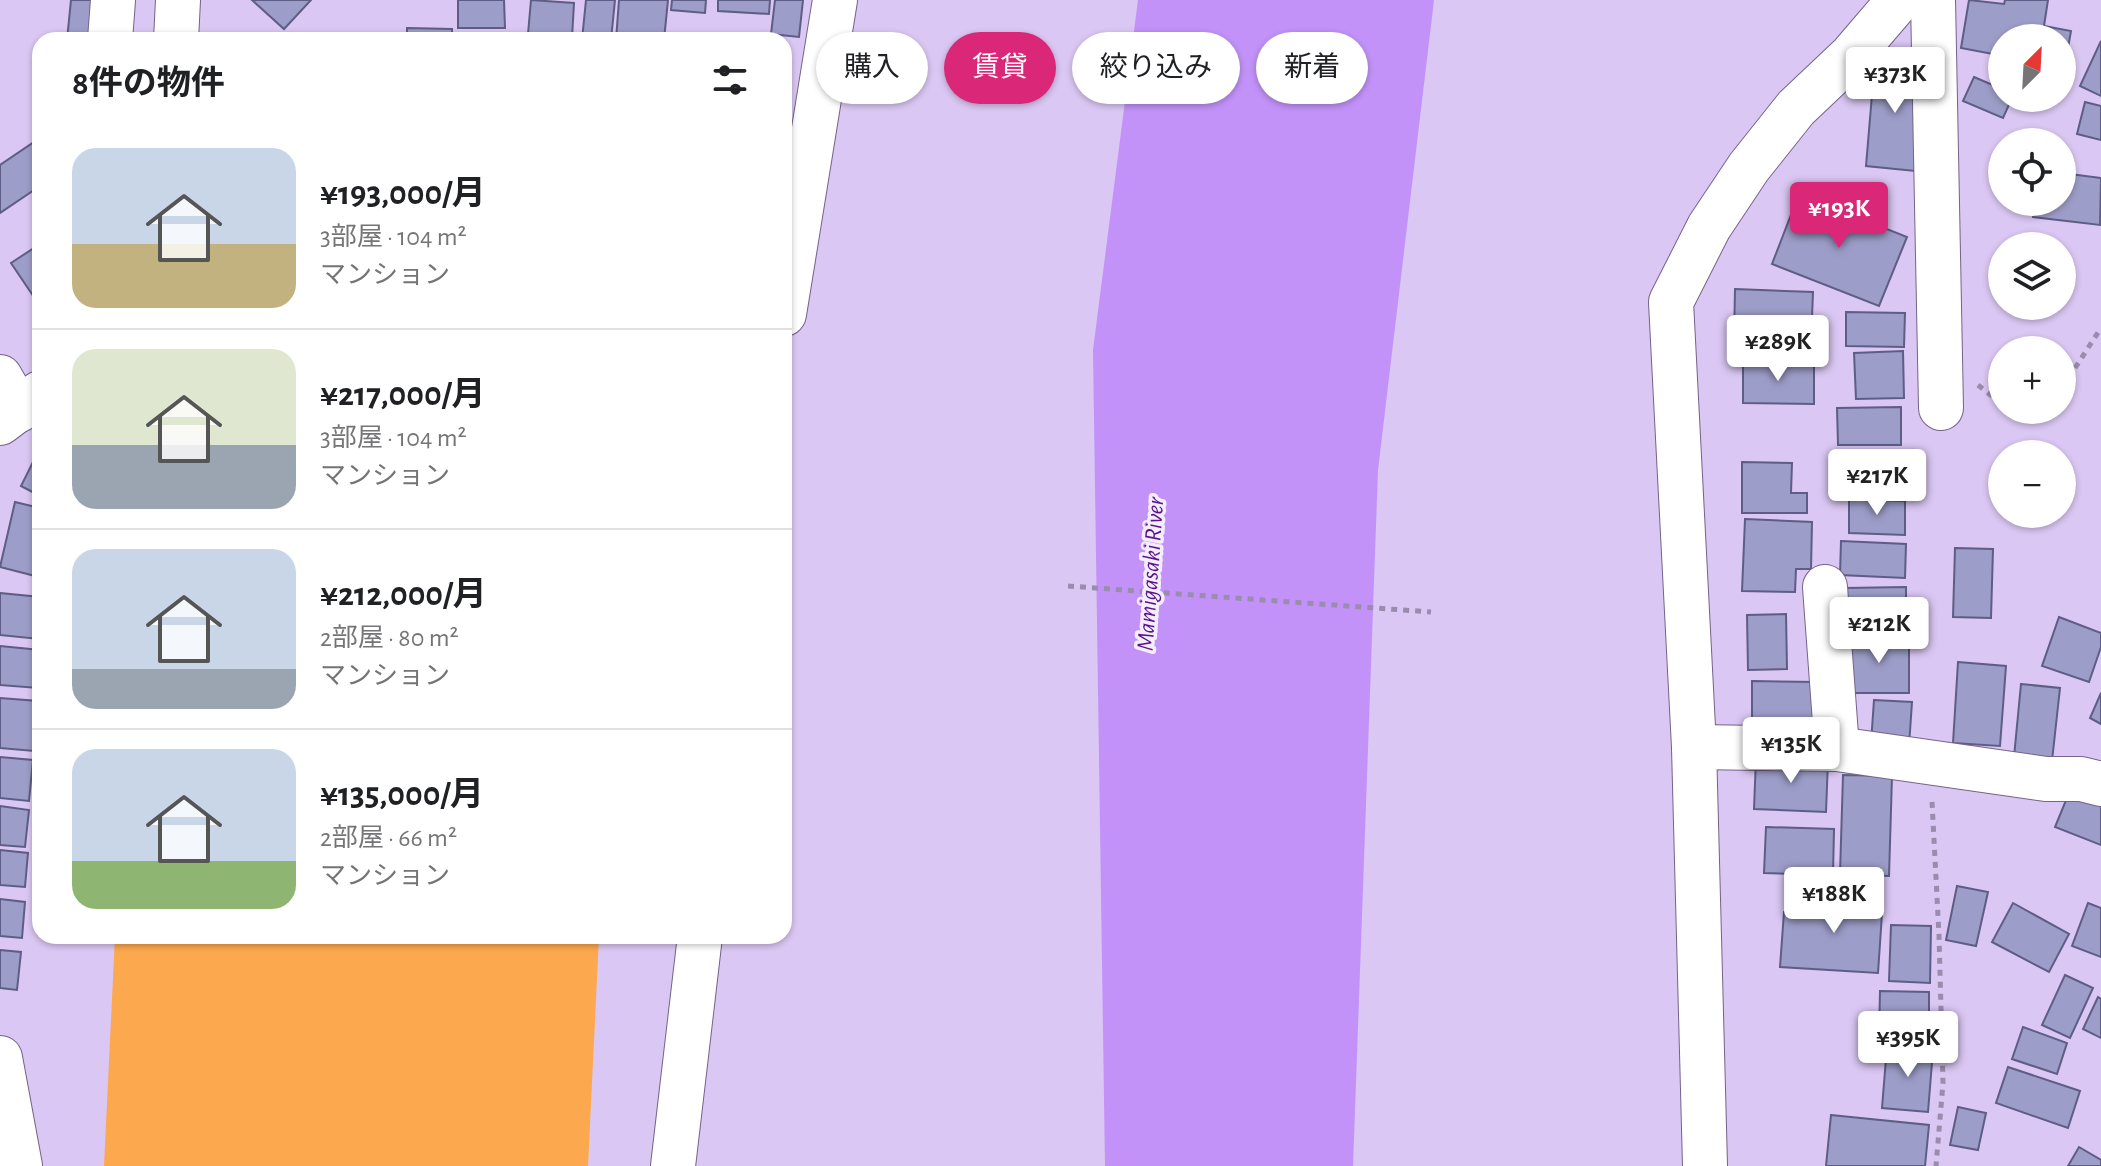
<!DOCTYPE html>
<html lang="ja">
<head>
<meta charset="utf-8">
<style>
  :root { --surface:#fff; --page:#f6f6f6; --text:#202124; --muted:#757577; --line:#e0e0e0; --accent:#db2777 }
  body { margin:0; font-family:"Alegreya Sans","Noto Sans JP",sans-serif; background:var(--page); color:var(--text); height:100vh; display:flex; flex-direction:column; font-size:30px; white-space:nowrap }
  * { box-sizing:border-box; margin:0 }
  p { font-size:26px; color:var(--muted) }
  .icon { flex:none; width:44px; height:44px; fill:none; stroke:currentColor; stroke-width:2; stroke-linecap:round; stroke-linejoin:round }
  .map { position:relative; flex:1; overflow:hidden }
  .panel { position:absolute; left:32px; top:32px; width:760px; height:912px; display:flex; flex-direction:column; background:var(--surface); border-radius:24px; box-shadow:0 2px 6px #0004 }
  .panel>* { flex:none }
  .top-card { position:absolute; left:816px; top:32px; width:760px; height:72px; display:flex; gap:16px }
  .needle { width:52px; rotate:24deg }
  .controls { position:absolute; left:1988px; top:24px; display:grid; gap:16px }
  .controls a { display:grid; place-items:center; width:88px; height:88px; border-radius:50%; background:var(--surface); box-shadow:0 2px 6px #0004; font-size:40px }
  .price { position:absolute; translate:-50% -68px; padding:0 18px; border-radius:8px; background:#fff; color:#222; font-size:26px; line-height:52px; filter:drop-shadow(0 2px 4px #0008) }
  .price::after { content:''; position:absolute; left:50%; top:48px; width:24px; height:18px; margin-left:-12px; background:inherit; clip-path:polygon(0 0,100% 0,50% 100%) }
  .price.selected { background:var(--accent); color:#fff }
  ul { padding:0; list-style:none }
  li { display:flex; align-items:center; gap:24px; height:200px; padding:0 40px }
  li+li { border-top:2px solid var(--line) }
  li span { display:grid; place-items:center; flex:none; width:224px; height:160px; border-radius:24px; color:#555 }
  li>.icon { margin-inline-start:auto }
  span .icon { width:96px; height:96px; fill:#fffc; stroke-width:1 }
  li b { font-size:34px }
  h2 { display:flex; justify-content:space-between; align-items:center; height:96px; padding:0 40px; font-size:34px }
  .pill { padding:0 28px; border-radius:36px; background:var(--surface); box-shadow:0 2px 6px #0004; font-size:28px; line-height:72px }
  .pill.selected { background:var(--accent); color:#fff }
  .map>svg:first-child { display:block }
  .green { fill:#fca84e }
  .water { fill:#c292f8 }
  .building { fill:#9d9dc9; stroke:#5e5d85; stroke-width:2 }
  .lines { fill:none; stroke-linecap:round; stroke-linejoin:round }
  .minor-casing { stroke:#74638a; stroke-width:46 }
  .path { stroke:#9a8cad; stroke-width:5; stroke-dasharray:6 6; stroke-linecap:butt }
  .minor { stroke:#fff; stroke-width:44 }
  .labels { text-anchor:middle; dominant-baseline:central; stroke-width:7; stroke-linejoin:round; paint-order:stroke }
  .water-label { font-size:24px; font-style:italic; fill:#5a138d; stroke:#f4eefc }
</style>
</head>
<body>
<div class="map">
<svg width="2101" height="1166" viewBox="0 0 2101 1166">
  <rect width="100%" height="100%" fill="#dac7f3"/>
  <polygon class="green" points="115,936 599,936 588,1166 104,1166"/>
  <polygon class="water" points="1138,0 1434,0 1378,470 1353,1166 1105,1166 1093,350"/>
  <g class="building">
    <polygon points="71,0 103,0 99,40 67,40"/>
    <polygon points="252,0 311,0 284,29"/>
    <polygon points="458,0 504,0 505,28 458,28"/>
    <polygon points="531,0 574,3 572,38 528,34"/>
    <polygon points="586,0 615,0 611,40 582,40"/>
    <polygon points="619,0 668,0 664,40 616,40"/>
    <polygon points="672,0 706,0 705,13 671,10"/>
    <polygon points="718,0 770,0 769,14 718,11"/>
    <polygon points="775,0 803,0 799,37 771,34"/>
    <polygon points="1969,0 2004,4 2005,0 2048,0 2044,26 2071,31 2062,81 2062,38 2002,38 2002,71 1991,70 1993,54 1961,48"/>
    <polygon points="407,28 452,29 452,40 407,40"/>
    <polygon points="2101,41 2101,96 2080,86"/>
    <polygon points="1875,59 1924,63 1915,171 1866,166"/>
    <polygon points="1974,77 2002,89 2002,98 2012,98 2003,118 1963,101"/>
    <polygon points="2085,102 2101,106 2101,140 2077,134"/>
    <polygon points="37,140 40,145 40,186 0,213 0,165"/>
    <polygon points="2062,173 2101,178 2100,225 2033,217 2035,202 2062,202"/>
    <polygon points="1799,194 1907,237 1879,306 1772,264"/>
    <polygon points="40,244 40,306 11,263"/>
    <polygon points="1735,289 1813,292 1811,344 1734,341"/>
    <polygon points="1846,312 1905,313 1904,347 1846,346"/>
    <polygon points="1903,351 1904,398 1856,399 1854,353"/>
    <polygon points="1743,361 1814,363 1814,404 1743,403"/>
    <polygon points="1901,407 1901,445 1838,445 1837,408"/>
    <polygon points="39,450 40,450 40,496 21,486"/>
    <polygon points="1852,451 1905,452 1905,491 1852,491"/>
    <polygon points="1742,462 1792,463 1791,493 1807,493 1807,513 1742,513"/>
    <polygon points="1849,499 1905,501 1905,535 1849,533"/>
    <polygon points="15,502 40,508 40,557 35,576 0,567"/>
    <polygon points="1745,519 1812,522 1811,569 1796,569 1795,592 1742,591"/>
    <polygon points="1841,541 1906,544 1905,578 1840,575"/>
    <polygon points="1955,548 1993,549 1991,618 1953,617"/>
    <polygon points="1906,587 1906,624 1846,625 1845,588"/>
    <polygon points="0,593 40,597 39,639 0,635"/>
    <polygon points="1786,614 1787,669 1748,670 1747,615"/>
    <polygon points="2059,617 2101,633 2101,647 2089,682 2042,666"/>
    <polygon points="1848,638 1909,638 1909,693 1849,693"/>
    <polygon points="0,646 40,650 38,688 0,685"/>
    <polygon points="1958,662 2006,666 2000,746 1953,743"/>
    <polygon points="1752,681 1817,682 1816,730 1752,729"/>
    <polygon points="2021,684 2060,688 2052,761 2014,757"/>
    <polygon points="2101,693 2101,724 2090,718"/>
    <polygon points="0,698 38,701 34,751 0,748"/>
    <polygon points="1874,700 1912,702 1909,746 1871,743"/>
    <polygon points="0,757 33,760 29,801 0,798"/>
    <polygon points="1756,758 1828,761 1826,812 1754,809"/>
    <polygon points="1843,775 1892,776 1889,876 1840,874"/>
    <polygon points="2071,788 2101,800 2101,845 2055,827"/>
    <polygon points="0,806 29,810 25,847 0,845"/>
    <polygon points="1766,827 1834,829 1833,875 1764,873"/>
    <polygon points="0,850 28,853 25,887 0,885"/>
    <polygon points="1957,886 1988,892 1976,946 1946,940"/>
    <polygon points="1811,894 1883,899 1878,973 1780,967 1784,912 1810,914"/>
    <polygon points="0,899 25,902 22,938 0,936"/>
    <polygon points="2013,903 2069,934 2049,972 1992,942"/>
    <polygon points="2088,903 2101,908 2101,957 2072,946"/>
    <polygon points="1891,925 1931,926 1930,983 1889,981"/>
    <polygon points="0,950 21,952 17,990 0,988"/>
    <polygon points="2065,975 2093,988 2070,1038 2042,1025"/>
    <polygon points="1880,991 1929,992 1929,1039 1879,1038"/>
    <polygon points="2098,997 2101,999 2101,1038 2083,1029"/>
    <polygon points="2023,1027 2067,1043 2057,1074 2012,1059"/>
    <polygon points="1887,1046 1933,1050 1928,1112 1882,1108"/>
    <polygon points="2008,1067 2080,1091 2068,1128 1996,1103"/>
    <polygon points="1958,1107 1986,1113 1978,1150 1950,1145"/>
    <polygon points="1831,1115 1929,1125 1925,1166 1826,1166"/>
    <polygon points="2079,1147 2101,1160 2101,1166 2068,1166"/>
  </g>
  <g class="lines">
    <g class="minor-casing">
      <g id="minor">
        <polyline points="1933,0 1941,408"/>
        <polyline points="110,40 113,0"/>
        <polyline points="176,40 178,0"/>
        <polyline points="784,314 835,0"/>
        <polyline points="0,377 19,410"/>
        <polyline points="0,423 40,393"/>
        <polyline points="1825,587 1837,749"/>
        <polyline points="1694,747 1837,749 2046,779 2081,779 2101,784"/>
        <polyline points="0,1058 20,1166"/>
        <polyline points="673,1166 700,936"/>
        <polyline points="1705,1166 1694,747 1671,302 1709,227 1749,167 1796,108 1851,56 1899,0"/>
      </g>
    </g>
    <g class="path">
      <polyline points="1978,385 2002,404"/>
      <polyline points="2062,388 2101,328"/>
      <polyline points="1068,586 1431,612"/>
      <polyline points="1932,802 1939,935 1943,1083 1936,1166"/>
    </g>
    <use href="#minor" class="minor"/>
  </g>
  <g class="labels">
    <g class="water-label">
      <text transform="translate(1151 574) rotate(-86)">Mamigasaki River</text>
    </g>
  </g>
</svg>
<div class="controls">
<a><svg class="needle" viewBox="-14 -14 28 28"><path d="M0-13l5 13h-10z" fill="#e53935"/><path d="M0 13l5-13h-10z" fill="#757577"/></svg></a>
<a><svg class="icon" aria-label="locate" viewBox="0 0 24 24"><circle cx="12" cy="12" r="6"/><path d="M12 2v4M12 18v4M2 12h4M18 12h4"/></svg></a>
<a><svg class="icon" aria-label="layers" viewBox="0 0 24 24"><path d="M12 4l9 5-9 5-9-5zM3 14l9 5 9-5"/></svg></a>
<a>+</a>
<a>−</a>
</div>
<b class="price" style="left:1895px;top:115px">¥373K</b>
<b class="price selected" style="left:1839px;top:250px">¥193K</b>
<b class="price" style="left:1778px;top:383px">¥289K</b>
<b class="price" style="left:1877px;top:517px">¥217K</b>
<b class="price" style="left:1879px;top:665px">¥212K</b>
<b class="price" style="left:1791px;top:785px">¥135K</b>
<b class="price" style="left:1834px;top:935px">¥188K</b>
<b class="price" style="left:1908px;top:1079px">¥395K</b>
<div class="top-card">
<a class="pill">購入</a>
<a class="pill selected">賃貸</a>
<a class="pill">絞り込み</a>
<a class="pill">新着</a>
</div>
<section class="panel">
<h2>8件の物件<svg class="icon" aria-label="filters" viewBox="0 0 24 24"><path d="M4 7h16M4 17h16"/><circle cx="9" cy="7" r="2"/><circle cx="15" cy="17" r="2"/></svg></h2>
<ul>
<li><span style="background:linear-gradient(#c9d6e8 60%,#c2b280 0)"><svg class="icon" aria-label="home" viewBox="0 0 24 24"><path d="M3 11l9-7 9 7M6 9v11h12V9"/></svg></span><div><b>¥193,000/月</b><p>3部屋 · 104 m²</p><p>マンション</p></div></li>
<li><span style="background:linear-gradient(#dfe7d0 60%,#9aa5b1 0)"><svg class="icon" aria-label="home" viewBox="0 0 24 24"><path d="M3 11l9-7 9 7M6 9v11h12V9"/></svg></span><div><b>¥217,000/月</b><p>3部屋 · 104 m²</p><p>マンション</p></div></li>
<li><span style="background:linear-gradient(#c9d6e8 75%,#9aa5b1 0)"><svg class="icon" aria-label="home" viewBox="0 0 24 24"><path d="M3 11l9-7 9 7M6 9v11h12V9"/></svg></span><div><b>¥212,000/月</b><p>2部屋 · 80 m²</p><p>マンション</p></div></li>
<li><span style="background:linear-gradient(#c9d6e8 70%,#8fb573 0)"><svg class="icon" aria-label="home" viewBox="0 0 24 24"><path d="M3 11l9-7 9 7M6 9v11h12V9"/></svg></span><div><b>¥135,000/月</b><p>2部屋 · 66 m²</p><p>マンション</p></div></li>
</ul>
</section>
</div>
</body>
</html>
